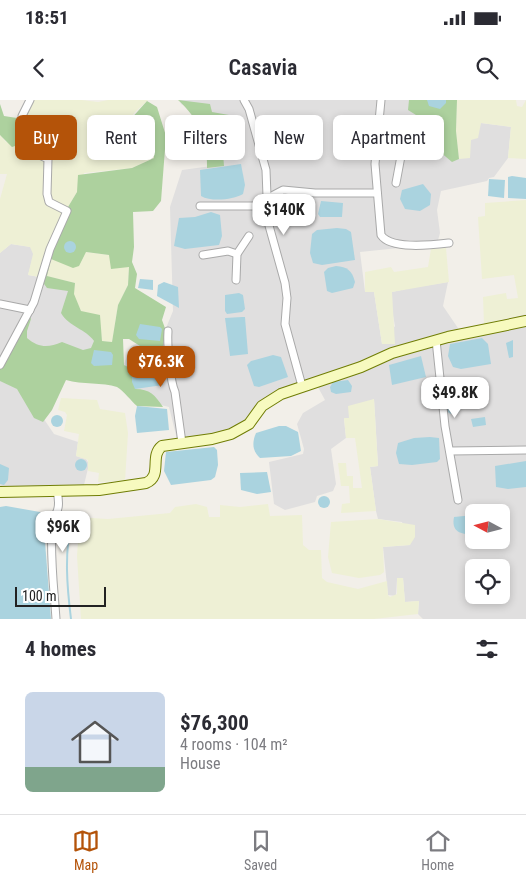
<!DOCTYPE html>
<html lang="en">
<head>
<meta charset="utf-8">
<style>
  :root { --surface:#fff; --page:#f2f2f3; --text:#2b2b33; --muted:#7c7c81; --line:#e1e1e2; --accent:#b45309 }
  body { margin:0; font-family:"Roboto Condensed",sans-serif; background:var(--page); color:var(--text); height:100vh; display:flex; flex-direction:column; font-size:19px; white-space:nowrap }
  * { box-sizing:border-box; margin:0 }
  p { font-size:16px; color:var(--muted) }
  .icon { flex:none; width:28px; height:28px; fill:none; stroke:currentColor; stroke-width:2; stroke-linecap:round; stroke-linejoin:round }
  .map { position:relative; height:519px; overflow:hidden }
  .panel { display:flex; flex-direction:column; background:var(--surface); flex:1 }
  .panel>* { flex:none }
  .guide { position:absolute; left:15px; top:15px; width:496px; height:45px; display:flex; gap:10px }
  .needle { width:32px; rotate:277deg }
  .buttons { position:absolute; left:465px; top:404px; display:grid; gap:10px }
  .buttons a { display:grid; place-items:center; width:45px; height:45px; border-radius:8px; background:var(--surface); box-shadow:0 2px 8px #0003; font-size:25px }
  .scale { position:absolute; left:15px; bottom:12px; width:91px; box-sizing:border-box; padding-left:5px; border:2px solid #222; border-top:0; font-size:14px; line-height:18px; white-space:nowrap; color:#222; -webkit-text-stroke:4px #fff; paint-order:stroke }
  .price { position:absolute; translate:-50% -42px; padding:0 11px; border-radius:10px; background:#fff; color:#222; font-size:16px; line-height:32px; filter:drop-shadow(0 1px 2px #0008) }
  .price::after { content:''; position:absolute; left:50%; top:30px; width:15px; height:11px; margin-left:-8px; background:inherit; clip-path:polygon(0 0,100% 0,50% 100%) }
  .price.on { background:var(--accent); color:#fff }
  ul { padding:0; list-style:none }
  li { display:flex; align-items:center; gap:15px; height:125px; padding:0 25px }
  li span { display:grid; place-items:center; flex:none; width:140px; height:100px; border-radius:8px; color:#555 }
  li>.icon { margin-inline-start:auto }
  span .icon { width:60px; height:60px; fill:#fffc; stroke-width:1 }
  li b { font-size:21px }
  h2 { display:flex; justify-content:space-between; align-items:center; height:60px; padding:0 25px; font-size:21px }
  .chip { padding:0 18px; border-radius:8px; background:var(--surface); box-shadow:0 2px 8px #0003; font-size:18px; line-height:45px }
  .chip.on { background:var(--accent); color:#fff }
  .status { display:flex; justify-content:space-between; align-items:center; height:35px; padding:0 25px; background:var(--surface); direction:ltr }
  .status svg { height:14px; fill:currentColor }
  header { display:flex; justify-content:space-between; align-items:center; height:65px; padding:0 25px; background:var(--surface); font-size:22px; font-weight:600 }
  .dock { display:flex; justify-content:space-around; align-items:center; height:70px; border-top:1px solid var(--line); background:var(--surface); font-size:14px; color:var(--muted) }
  .dock a { display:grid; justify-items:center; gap:2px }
  .dock .on { color:var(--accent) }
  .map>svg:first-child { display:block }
  .residential { fill:#e0dfdf; fill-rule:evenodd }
  .farmland { fill:#eef0d5 }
  .forest { fill:#add19e; fill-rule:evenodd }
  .water { fill:#aad3df }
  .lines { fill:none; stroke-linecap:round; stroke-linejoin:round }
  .stream { stroke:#aad3df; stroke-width:2 }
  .street-casing { stroke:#a9a9a9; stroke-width:9 }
  .secondary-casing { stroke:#707d05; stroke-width:12 }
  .street { stroke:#fff; stroke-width:7 }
  .secondary { stroke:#f7fabf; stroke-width:10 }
</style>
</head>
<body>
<div class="status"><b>18:51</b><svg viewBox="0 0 49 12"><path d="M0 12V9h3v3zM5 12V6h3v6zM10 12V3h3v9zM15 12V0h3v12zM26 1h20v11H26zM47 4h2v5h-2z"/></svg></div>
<header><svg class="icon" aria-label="back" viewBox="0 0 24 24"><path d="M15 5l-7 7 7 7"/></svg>Casavia<svg class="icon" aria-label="search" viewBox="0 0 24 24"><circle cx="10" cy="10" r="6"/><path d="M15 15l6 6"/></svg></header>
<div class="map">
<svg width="526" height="519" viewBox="0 0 526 519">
  <rect width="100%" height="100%" fill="#f2efe9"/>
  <g class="residential">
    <path d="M180,0h240l-5,20 7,12 19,10 18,17 22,-36 30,4 -3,31 -14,19 -5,1 -2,3 -46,10 -4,19 3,23 -3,11 -77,8 5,40h9l8,52 13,-18 -3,-16v-18l18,-4 38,-6 -5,24 17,25 66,-17v305h-103l-5,-5 1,-13 -14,1 -2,-24 -6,1 -1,17 -8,-1 -5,-48 27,-2 -8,-23 -24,-3 -2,-8 -6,-44 8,-1 -4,-67 -25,19 -5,1 2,19 -15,11 5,35 -3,7 -16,5 -2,6 -30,8 -11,-6 -5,-42 34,-8 1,-5 -7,-25 6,-11 22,-13 -12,-22 -65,42 -23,12 -48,7 -8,-32 -20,-5 -17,-13 -8,-25 7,-18 33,-13 9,-22 -3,-104 12,-37 37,-5 -18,-52 -20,-9zM474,412h27v28h-27zM474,468h27v27h-27z"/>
    <polygon points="24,38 55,43 49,58 32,54"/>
    <polygon points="11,144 31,147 34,154 28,175 75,183 72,211 88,226 96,246 45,277 35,306 54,334 78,342 76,356 86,359 89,364 84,385 0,388 0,153"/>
  </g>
  <g class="farmland">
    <polygon points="33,0 82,0 98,2 108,0 148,0 135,12 116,37 143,36 154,43 154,58 132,68 84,73 77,92 65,112 39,177 28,175 33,154 30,147 11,144 0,153 0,99 7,74 0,74 0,35 6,42 21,44 49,58 55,43 24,38 23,21"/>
    <polygon points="457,0 516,0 517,6 522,7 526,0 526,59 508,58 511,27 481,23 478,38 471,40 470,58 459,59 456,31"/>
    <polygon points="526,100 526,214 484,224 483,197 506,193 507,199 518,198 514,175 482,179 478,117 485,116 485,103"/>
    <polygon points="446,148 449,182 392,192 395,244 382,244 374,192 365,192 365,172 391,167 394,172 428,167 431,149"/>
    <polygon points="85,152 109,155 129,167 128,185 118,205 112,242 102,241 101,232 81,211 73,194 75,183 46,176 51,159 79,165"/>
    <polygon points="61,298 97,300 100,309 125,313 128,333 125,381 98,382 99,373 88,371 88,360 76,356 79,334 64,331 67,315 65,312 58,310"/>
    <polygon points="374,299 378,366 370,367 376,411 341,413 342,404 350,403 349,386 341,386 338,363 346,363 347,376 353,376 353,388 362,388 355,338 346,338 344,318 349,318 348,306"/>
    <polygon points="196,404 207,407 209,417 220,417 220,405 240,407 268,404 270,416 302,415 303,445 309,450 321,450 322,478 327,482 358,489 387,481 388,495 390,497 397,494 397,478 403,478 405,502 419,501 418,514 374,519 81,519 77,456 79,428 82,423 91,418 108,419 170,413 175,407"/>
    <polygon points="378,419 415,425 415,437 410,445 383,447 384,472 380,475 359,478 332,473 328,457 331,422"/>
  </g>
  <g class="forest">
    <path d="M178,0l32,4 2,8 17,3 2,23 -9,2 2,26 -17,2c1,-28 -8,-49 -29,-68z"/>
    <polygon points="409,0 457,0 456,31 459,59 452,62 433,46 436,36 432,25 408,10"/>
    <path d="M147,1l10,6 9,29 -5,65 -8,10 -20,1 1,35 -2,15 5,12 -2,14 31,19 -4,13 4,11 -3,15h-23l-11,-7h-6l1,26 4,2 18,-6 15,-1 3,4 -2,5 -13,-1 -14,21c15,0 20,6 28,18l-26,-1c-6,-5 -13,-15 -20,-19 -14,-5 -35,-2 -51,-7l-14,30 -9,12 -9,-4 -17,-29 -17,-8v-24l8,-3 21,-40 2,5 -4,12v7c12,10 21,10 35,4l21,8 8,-2 3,-7c-8,-12 -25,-14 -33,-28l7,-22 -21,-3 -8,-11 26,-65 12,-20 1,-17 54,-7 22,-10 -1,-15 -10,-7 -27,1 -1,-6 14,-10zM86,152l23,3 2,14 18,-2 -1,18 -10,20 -6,37 -10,-1 -2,-26 -19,-4 -7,-17 1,-11 -28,-7 4,-17 22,9 6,-2z"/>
    <polygon points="0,4 4,16 17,18 21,25 21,44 12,47 0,35"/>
  </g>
  <g class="water">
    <polygon points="427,0 446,0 446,3 440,9 429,6"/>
    <path d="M241,64l4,21 -2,9c-10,6 -32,8 -42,2l-1,-26z"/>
    <polygon points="512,76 526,78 526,99 508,98 508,77"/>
    <polygon points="489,79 505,80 504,98 488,96"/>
    <polygon points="423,84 431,94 430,105 420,111 405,109 400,99 402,90"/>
    <polygon points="321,101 343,103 342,117 320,117 318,114"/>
    <polygon points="211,112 220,115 222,136 219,145 185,149 174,146 179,118 195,117"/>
    <polygon points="337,128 346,129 351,132 355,160 322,165 313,163 310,153 312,134 317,130"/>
    <circle cx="70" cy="147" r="6"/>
    <path d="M336,166c11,1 16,4 19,16l-2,6 -21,5 -5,-2 -3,-19 4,-4z"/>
    <polygon points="140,179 153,180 153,190 138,188"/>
    <polygon points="164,182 178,187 179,208 157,196 158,185"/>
    <polygon points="239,193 243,195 245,209 242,212 227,214 225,211 225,195"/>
    <polygon points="242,217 245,217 248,254 230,256 225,218"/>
    <polygon points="140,224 160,227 162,229 160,241 139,239 136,235"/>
    <polygon points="482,238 488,244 491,264 461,269 453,267 448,256 450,244"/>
    <polygon points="513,240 513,257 509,258 506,243"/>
    <polygon points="94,250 111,252 113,255 112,265 94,266 91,263"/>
    <polygon points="273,255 281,257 288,277 259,287 254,286 247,265 251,261"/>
    <polygon points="421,256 426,277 392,285 389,265"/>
    <polygon points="149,268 162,269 163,285 135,289 132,282 132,271"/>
    <polygon points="348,280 352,286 351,292 336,294 331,292 330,287 333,282"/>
    <circle cx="453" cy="306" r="8"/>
    <polygon points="137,306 167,309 169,330 137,333 135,316"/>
    <circle cx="57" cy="321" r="6"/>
    <polygon points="485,317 486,325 473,327 471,319"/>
    <path d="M279,326h7l12,6 3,19 -10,5 -31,2c-8,-7 -8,-16 -4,-25z"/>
    <polygon points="430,337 439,338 440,359 437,362 412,365 399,364 396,353 398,343 414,338"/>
    <polygon points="214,347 217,350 218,365 215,377 211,380 171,385 164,371 166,352"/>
    <circle cx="81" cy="365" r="6"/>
    <polygon points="526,361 526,387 508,389 496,387 495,366"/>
    <polygon points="0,364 9,368 8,380 4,385 0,384"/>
    <polygon points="267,372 271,392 257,394 241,390 240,373"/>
    <circle cx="324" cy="402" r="6"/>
    <polygon points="6,406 40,412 43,416 51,519 0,519 0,407"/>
    <path d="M474,415v19c-13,1 -23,-2 -20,-17z"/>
  </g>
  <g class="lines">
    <path class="stream" d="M71,519c-4,-32 -7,-67 1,-98l7,-3"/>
    <g class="street-casing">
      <g id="street">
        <polyline points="244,0 249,9 266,70 268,122 285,183 287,198 285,224 302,286"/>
        <path d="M381,0l-6,64 6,71c10,15 51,10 68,8"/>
        <polyline points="344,39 376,37 404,40 396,83"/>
        <polyline points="200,106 261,106 268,98 283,90 315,93 377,93"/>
        <polyline points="203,155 228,151 237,154"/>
        <polyline points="236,180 237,154 249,136"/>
        <polyline points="0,204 30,210"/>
        <path d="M168,231c-1,13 2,50 7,61l7,51"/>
        <polyline points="436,240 445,326 458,400"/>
        <polyline points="0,265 34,202 50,149 67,111 49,102 47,94 48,59 33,52 24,44 22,16 30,0"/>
        <polyline points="450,351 526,350"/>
        <path d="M56,519c-2,-30 -6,-61 -4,-90 1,-17 10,-15 5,-38"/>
      </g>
    </g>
    <g class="secondary-casing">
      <path id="secondary" d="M0,392l99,-2 47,-7c17,-7 3,-27 16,-37l50,-7 19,-5 18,-10 13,-18 19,-12 80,-27 31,-14 56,-16 78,-16"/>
    </g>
    <use href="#street" class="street"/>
    <use href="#secondary" class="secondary"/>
  </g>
</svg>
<div class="buttons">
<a><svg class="needle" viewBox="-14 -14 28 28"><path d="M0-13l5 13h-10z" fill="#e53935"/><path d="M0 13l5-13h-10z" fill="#7c7c81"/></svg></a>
<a><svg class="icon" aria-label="locate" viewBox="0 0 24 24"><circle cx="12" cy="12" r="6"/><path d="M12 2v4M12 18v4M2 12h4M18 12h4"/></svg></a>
</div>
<div class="scale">100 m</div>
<b class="price" style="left:284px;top:136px">$140K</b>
<b class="price on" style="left:161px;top:288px">$76.3K</b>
<b class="price" style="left:455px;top:319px">$49.8K</b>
<b class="price" style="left:63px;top:453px">$96K</b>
<div class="guide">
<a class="chip on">Buy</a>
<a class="chip">Rent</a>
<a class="chip">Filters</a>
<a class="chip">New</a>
<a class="chip">Apartment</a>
</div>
</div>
<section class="panel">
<h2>4 homes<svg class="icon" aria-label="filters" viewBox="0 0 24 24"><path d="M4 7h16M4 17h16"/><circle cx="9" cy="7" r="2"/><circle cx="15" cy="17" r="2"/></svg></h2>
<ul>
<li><span style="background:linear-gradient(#c9d6e8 75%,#7fa58c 0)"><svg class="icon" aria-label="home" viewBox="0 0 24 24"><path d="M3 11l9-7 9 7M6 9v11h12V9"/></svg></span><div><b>$76,300</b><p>4 rooms · 104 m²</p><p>House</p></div></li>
</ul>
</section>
<nav class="dock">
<a class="on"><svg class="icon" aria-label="map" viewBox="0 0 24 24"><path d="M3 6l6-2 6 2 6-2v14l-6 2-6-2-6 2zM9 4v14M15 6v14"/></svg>Map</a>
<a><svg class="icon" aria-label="saved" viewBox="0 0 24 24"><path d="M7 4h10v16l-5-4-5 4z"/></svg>Saved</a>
<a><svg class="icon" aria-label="home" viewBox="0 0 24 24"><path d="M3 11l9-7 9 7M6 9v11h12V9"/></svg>Home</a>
</nav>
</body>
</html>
